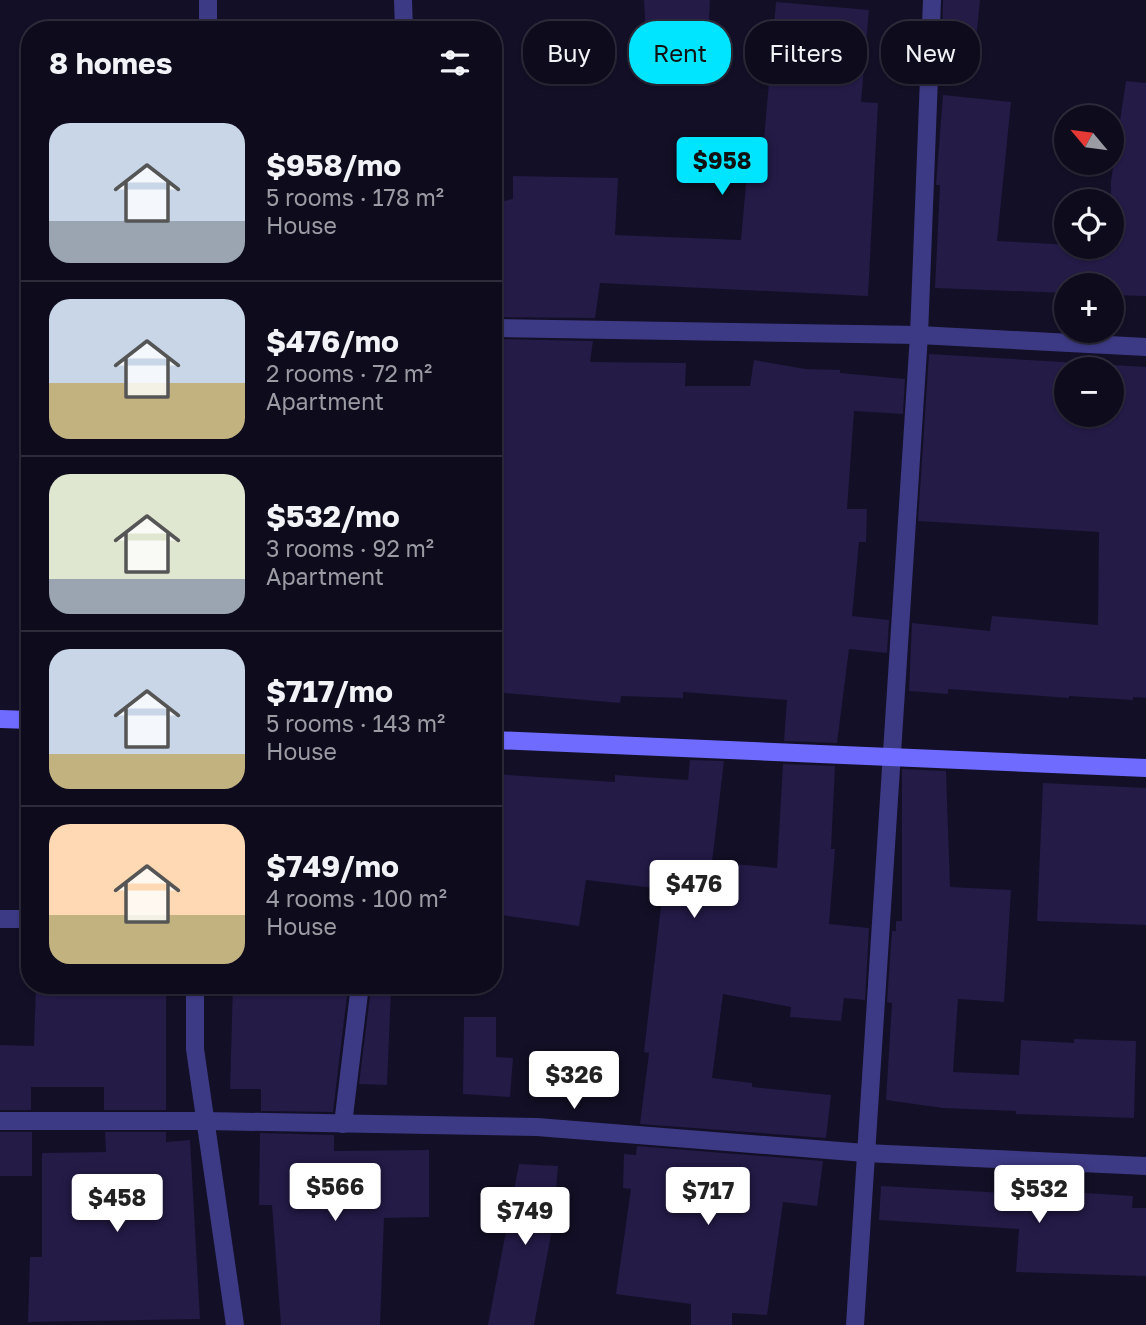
<!DOCTYPE html>
<html lang="en">
<head>
<meta charset="utf-8">
<style>
  :root { --surface:#0e0b1c; --page:#171425; --text:#f1f3f6; --muted:#9b9ba3; --line:#2e2b3b; --accent:#00e5ff }
  body { margin:0; font-family:"Golos Text",sans-serif; background:var(--page); color:var(--text); height:100vh; display:flex; flex-direction:column; font-size:26px; white-space:nowrap }
  * { box-sizing:border-box; margin:0 }
  p { font-size:23px; color:var(--muted) }
  .icon { flex:none; width:38px; height:38px; fill:none; stroke:currentColor; stroke-width:2; stroke-linecap:round; stroke-linejoin:round }
  .map { position:relative; flex:1; overflow:hidden }
  .drawer { position:absolute; left:21px; top:21px; width:481px; height:973px; display:flex; flex-direction:column; background:var(--surface); border-radius:28px; box-shadow:0 2px 5px #0004,0 0 0 2px var(--line) }
  .drawer>* { flex:none }
  .guide { position:absolute; left:523px; top:21px; width:516px; height:63px; display:flex; gap:14px }
  .needle { width:46px; rotate:299deg }
  .controls { position:absolute; left:1054px; top:105px; display:grid; gap:14px }
  .controls a { display:grid; place-items:center; width:70px; height:70px; border-radius:50%; background:var(--surface); box-shadow:0 2px 5px #0004,0 0 0 2px var(--line); font-size:35px }
  .price { position:absolute; translate:-50% -60px; padding:0 16px; border-radius:7px; background:#fff; color:#222; font-size:23px; line-height:46px; filter:drop-shadow(0 2px 4px #0008) }
  .price::after { content:''; position:absolute; left:50%; top:42px; width:21px; height:16px; margin-left:-10px; background:inherit; clip-path:polygon(0 0,100% 0,50% 100%) }
  .price.active { background:var(--accent); color:#111 }
  ul { padding:0; list-style:none }
  li { display:flex; align-items:center; gap:21px; height:175px; padding:0 28px }
  li+li { border-top:2px solid var(--line) }
  li span { display:grid; place-items:center; flex:none; width:196px; height:140px; border-radius:21px; color:#555 }
  li>.icon { margin-inline-start:auto }
  span .icon { width:84px; height:84px; fill:#fffc; stroke-width:1 }
  li b { font-size:30px }
  h2 { display:flex; justify-content:space-between; align-items:center; height:84px; padding:0 28px; font-size:30px }
  .chip { padding:0 24px; border-radius:28px; background:var(--surface); box-shadow:0 2px 5px #0004,0 0 0 2px var(--line); font-size:24px; line-height:63px }
  .chip.active { background:var(--accent); color:#111 }
  .map>svg:first-child { display:block }
  .building { fill:#241b47; fill-rule:evenodd }
  .lines { fill:none; stroke-linecap:round; stroke-linejoin:round }
  .street { stroke:#3d3a85; stroke-width:18 }
  .secondary { stroke:#6f6bff; stroke-width:18 }
</style>
</head>
<body>
<div class="map">
<svg width="1146" height="1325" viewBox="0 0 1146 1325">
  <rect width="100%" height="100%" fill="#130f26"/>
  <g class="building">
    <polygon points="644,0 710,0 708,39 646,40"/>
    <polygon points="943,0 980,0 975,50 942,47"/>
    <polygon points="776,2 869,10 861,102 878,103 868,296 600,283 595,318 494,317 494,203 513,199 513,176 618,178 615,235 741,240 747,173 761,174"/>
    <polygon points="1126,81 1146,83 1146,296 1111,295 1111,285 1066,285 1066,293 935,288 940,185 936,185 943,95 1011,102 997,241 1111,247 1111,181"/>
    <polygon points="494,339 593,341 590,362 686,363 685,386 750,386 754,360 805,369 840,370 840,373 905,379 903,414 854,411 847,509 867,509 866,542 859,542 852,616 889,620 887,653 849,649 837,743 784,741 787,700 683,692 683,698 621,696 620,703 494,692 494,518 501,430 494,429"/>
    <path d="M929,354l217,13v331l-13,-1v3l-64,-4v2l-121,-9v5l-39,-3 3,-68 78,8 2,-15 106,9 1,-93 -181,-11zM1066,369h45v46h-45z"/>
    <polygon points="690,760 724,761 712,862 777,868 783,764 835,766 831,849 835,849 829,924 869,928 865,1000 844,998 841,1021 790,1017 791,1007 723,994 712,1078 752,1083 752,1087 831,1095 826,1138 640,1124 649,1053 644,1052 663,889 586,880 579,926 494,914 494,774 615,782 615,775 688,780"/>
    <polygon points="902,769 946,771 950,887 1011,890 1004,1002 958,999 953,1072 1019,1075 1021,1040 1074,1043 1074,1039 1136,1041 1134,1118 1016,1114 1016,1111 943,1108 886,1100 892,1003 887,1002 892,931 896,931 896,921 902,921"/>
    <polygon points="1043,783 1146,788 1146,925 1037,921"/>
    <polygon points="36,985 166,985 166,1110 104,1110 104,1087 31,1087 31,1110 0,1110 0,1045 34,1046"/>
    <polygon points="233,985 348,987 333,1112 261,1111 261,1089 230,1089"/>
    <polygon points="371,988 391,989 387,1085 359,1084"/>
    <polygon points="464,1017 496,1017 496,1057 513,1058 510,1097 463,1094"/>
    <rect x="0" y="1132" width="32" height="44"/>
    <polygon points="105,1132 166,1132 166,1142 190,1140 200,1319 28,1322 30,1257 42,1257 42,1153 106,1152"/>
    <polygon points="260,1133 334,1135 334,1151 429,1150 429,1217 384,1218 380,1325 281,1325 272,1205 259,1205"/>
    <polygon points="637,1146 823,1161 817,1206 783,1202 767,1315 732,1313 732,1325 691,1325 691,1304 616,1294 631,1189 623,1188 624,1154 636,1155"/>
    <polygon points="519,1164 558,1166 553,1224 534,1325 488,1325"/>
    <polygon points="881,1186 1022,1194 1023,1189 1133,1196 1132,1208 1146,1208 1146,1276 1016,1272 1019,1229 879,1220"/>
  </g>
  <g class="lines">
    <g class="street">
      <polyline points="403,0 404,30"/>
      <polyline points="208,30 208,0"/>
      <polyline points="494,328 919,335 1146,347"/>
      <polyline points="0,919 30,919"/>
      <polyline points="195,985 195,1049 235,1325"/>
      <polyline points="0,1121 206,1121 537,1127 865,1153 1146,1166"/>
      <polyline points="343,1124 360,985"/>
      <polyline points="855,1325 919,335 932,0"/>
    </g>
    <g class="secondary">
      <polyline points="0,719 30,720"/>
      <polyline points="494,740 1146,768"/>
    </g>
  </g>
</svg>
<div class="controls">
<a><svg class="needle" viewBox="-14 -14 28 28"><path d="M0-13l5 13h-10z" fill="#e53935"/><path d="M0 13l5-13h-10z" fill="#9b9ba3"/></svg></a>
<a><svg class="icon" aria-label="locate" viewBox="0 0 24 24"><circle cx="12" cy="12" r="6"/><path d="M12 2v4M12 18v4M2 12h4M18 12h4"/></svg></a>
<a>+</a>
<a>−</a>
</div>
<b class="price active" style="left:722px;top:197px">$958</b>
<b class="price" style="left:694px;top:920px">$476</b>
<b class="price" style="left:574px;top:1111px">$326</b>
<b class="price" style="left:335px;top:1223px">$566</b>
<b class="price" style="left:1039px;top:1225px">$532</b>
<b class="price" style="left:708px;top:1227px">$717</b>
<b class="price" style="left:117px;top:1234px">$458</b>
<b class="price" style="left:525px;top:1247px">$749</b>
<div class="guide">
<a class="chip">Buy</a>
<a class="chip active">Rent</a>
<a class="chip">Filters</a>
<a class="chip">New</a>
</div>
<section class="drawer">
<h2>8 homes<svg class="icon" aria-label="filters" viewBox="0 0 24 24"><path d="M4 7h16M4 17h16"/><circle cx="9" cy="7" r="2"/><circle cx="15" cy="17" r="2"/></svg></h2>
<ul>
<li><span style="background:linear-gradient(#c9d6e8 70%,#9aa5b1 0)"><svg class="icon" aria-label="home" viewBox="0 0 24 24"><path d="M3 11l9-7 9 7M6 9v11h12V9"/></svg></span><div><b>$958/mo</b><p>5 rooms · 178 m²</p><p>House</p></div></li>
<li><span style="background:linear-gradient(#c9d6e8 60%,#c2b280 0)"><svg class="icon" aria-label="home" viewBox="0 0 24 24"><path d="M3 11l9-7 9 7M6 9v11h12V9"/></svg></span><div><b>$476/mo</b><p>2 rooms · 72 m²</p><p>Apartment</p></div></li>
<li><span style="background:linear-gradient(#dfe7d0 75%,#9aa5b1 0)"><svg class="icon" aria-label="home" viewBox="0 0 24 24"><path d="M3 11l9-7 9 7M6 9v11h12V9"/></svg></span><div><b>$532/mo</b><p>3 rooms · 92 m²</p><p>Apartment</p></div></li>
<li><span style="background:linear-gradient(#c9d6e8 75%,#c2b280 0)"><svg class="icon" aria-label="home" viewBox="0 0 24 24"><path d="M3 11l9-7 9 7M6 9v11h12V9"/></svg></span><div><b>$717/mo</b><p>5 rooms · 143 m²</p><p>House</p></div></li>
<li><span style="background:linear-gradient(#ffd9b3 65%,#c2b280 0)"><svg class="icon" aria-label="home" viewBox="0 0 24 24"><path d="M3 11l9-7 9 7M6 9v11h12V9"/></svg></span><div><b>$749/mo</b><p>4 rooms · 100 m²</p><p>House</p></div></li>
</ul>
</section>
</div>
</body>
</html>
